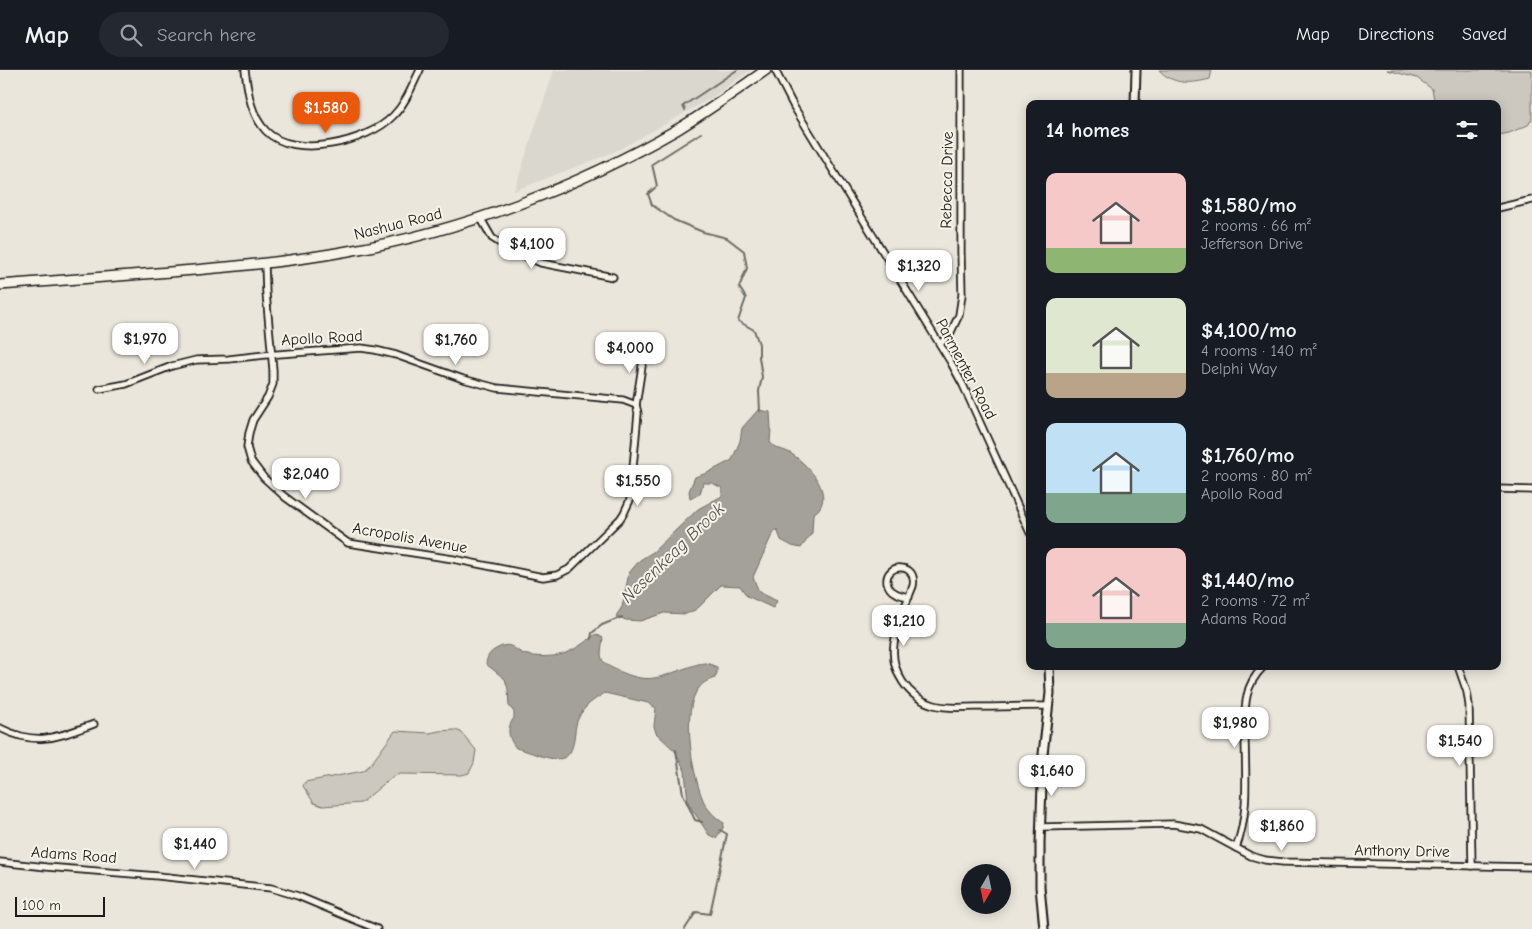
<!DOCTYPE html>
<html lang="en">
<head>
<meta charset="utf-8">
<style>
  :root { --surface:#171b24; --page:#242831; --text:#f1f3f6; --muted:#9ea1a6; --line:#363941; --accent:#ea580c }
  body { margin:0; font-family:"Comic Neue",sans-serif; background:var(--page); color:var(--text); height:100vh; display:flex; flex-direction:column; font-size:19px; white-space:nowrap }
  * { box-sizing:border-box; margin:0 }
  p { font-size:16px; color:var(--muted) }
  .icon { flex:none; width:28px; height:28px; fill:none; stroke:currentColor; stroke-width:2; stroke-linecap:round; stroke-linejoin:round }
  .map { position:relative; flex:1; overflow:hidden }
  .details { position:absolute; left:1026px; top:30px; width:475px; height:570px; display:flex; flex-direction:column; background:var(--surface); border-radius:10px; box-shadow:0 2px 12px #0003 }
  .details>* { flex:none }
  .needle { width:32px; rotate:189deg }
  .buttons { position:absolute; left:961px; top:794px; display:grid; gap:10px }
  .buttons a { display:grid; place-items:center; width:50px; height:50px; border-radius:50%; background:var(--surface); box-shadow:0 2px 12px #0003; font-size:25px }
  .scale { position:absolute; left:15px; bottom:12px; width:90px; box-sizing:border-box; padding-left:5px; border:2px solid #1c1c1c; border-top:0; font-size:14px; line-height:18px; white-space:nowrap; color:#1c1c1c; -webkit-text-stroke:4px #f7f3e8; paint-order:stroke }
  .price { position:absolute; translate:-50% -42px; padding:0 11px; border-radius:10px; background:#fff; color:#222; font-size:16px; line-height:32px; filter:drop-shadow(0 1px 2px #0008) }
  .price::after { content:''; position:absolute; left:50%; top:30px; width:15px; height:11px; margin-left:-8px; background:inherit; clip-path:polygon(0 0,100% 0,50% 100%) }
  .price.selected { background:var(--accent); color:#fff }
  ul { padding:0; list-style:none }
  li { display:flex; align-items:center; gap:15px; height:125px; padding:0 20px }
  li span { display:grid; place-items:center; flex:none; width:140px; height:100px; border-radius:10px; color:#555 }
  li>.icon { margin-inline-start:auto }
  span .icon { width:60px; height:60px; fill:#fffc; stroke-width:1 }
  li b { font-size:21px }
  h2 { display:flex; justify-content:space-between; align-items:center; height:60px; padding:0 20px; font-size:21px }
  header { display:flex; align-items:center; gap:30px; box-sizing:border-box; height:70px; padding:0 25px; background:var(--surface); border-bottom:1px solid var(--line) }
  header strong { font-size:24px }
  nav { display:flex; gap:28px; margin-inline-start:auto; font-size:18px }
  .search { width:350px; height:45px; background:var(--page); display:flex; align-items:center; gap:12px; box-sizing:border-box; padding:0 18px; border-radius:28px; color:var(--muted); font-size:19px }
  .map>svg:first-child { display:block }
  .built { fill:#dad7ce }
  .green { fill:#ccc8c0; stroke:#74726e }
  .water { fill:#a3a19a; stroke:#6d6c68 }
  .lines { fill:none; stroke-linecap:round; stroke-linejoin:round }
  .stream { stroke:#6d6c68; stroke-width:2 }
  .minor-casing { stroke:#1c1c1c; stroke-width:9 }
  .tertiary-casing { stroke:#1c1c1c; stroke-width:11 }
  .primary-casing { stroke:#1c1c1c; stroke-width:12 }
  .minor { stroke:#f7f3e8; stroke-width:5.5 }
  .tertiary { stroke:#f7f3e8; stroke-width:7 }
  .primary { stroke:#f7f3e8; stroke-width:9 }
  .labels { text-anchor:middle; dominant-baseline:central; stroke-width:4; stroke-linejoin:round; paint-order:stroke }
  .street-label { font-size:16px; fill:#1c1c1c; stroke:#f7f3e8 }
  .water-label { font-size:18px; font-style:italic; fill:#52514e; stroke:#f7f3e8 }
</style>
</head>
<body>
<header>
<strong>Map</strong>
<div class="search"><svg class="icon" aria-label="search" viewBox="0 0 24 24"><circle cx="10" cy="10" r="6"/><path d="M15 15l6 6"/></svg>Search here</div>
<nav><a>Map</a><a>Directions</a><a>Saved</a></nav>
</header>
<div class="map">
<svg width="1532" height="859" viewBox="0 0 1532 859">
  <rect width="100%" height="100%" fill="#eae6dc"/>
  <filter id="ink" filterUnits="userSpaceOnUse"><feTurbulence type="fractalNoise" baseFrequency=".02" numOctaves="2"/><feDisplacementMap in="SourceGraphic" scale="10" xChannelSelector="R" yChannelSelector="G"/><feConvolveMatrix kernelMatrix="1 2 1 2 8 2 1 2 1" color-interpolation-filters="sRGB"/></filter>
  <g filter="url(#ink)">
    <polygon class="built" points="554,0 751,0 711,28 676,48 614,82 514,121"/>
    <g class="green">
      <path d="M1159,0h53l-2,9c-19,5 -37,6 -51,-9z"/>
      <polygon points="1387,0 1532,0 1532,49 1528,55 1509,63 1498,65 1498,34 1435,34 1432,19 1417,8"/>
      <polygon points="455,660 461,662 476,680 474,693 469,703 462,705 400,704 392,707 361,733 323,736 314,733 303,716 305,712 363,701 371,694 395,661 430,663 439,661"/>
    </g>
    <g class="water">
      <path d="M758,340l12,2 1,17 -1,13c4,7 13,7 20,11 15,9 43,37 29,56 -1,2 -4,3 -6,5l-1,19 -11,15 -9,-2 -11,-6 -4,-11 -6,8 -18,40 6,15 18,9 -4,7 -26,-12 -7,-10 -19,-1 -24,24 -11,5 -22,-1 -24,8 -14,-1 -10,-4 6,-9 7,-34 11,-13 13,-8 45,-43 24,-13v-8l-10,-5h-9l-3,11 -10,4 -1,-7 6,-14 12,-4 25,-13 8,-19 2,-13z"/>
      <path d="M596,564l7,4c-3,21 -5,24 16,33 11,5 23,9 35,7 13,-1 42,-16 52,-15 4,1 8,3 11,4v6l-2,5c-6,2 -12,4 -16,10 -19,21 -6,93 6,116 4,7 12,15 19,19l-1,5 -7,10 -7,-3 -21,-32 -3,-32 -10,-20 -19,-18 -2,-7 2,-18 -8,-5 -43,-10c-12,7 -21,13 -27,26 -6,13 0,40 -21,40 -11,0 -29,-8 -41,-11 -8,-10 -10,-20 -2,-30v-6l-5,-6 -1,-17 -3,-10 -19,-15c1,-8 4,-12 10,-15 17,-10 17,3 32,6 8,2 22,2 31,0 14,-3 26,-13 37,-21z"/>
    </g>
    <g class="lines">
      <g class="stream">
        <polyline points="685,40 683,36 737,0"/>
        <polyline points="701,63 652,94 657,116 648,124 652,135 674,150 703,162 727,168 744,181 747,198 739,217 746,228 738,251 754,260 759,274 759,287 762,307 759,321 760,341"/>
        <polyline points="591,569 592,563 602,555 622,547"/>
        <polyline points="676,680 683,724 695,750 702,752"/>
        <polyline points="685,859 696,842 710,844 727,764 720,760"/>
      </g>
      <g class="minor-casing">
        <g id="minor">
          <path d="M245,0c3,21 5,44 21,61 28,29 102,11 127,-15 13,-13 19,-30 27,-46"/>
          <polyline points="775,0 794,37 950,291 963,315 1030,463"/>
          <polyline points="1498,138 1532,130"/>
          <polyline points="480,147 492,168 511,180 541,193 613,207"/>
          <polyline points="265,194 266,223 273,300 273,314 268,327 253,350 249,363 247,377 251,391 264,408 285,427 348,473 453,489 543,507 557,505 569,499 620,449 624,443 630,430 638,343 636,335 645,277"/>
          <polyline points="940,274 950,264 959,245 962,225 961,182 961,0"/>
          <polyline points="99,319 126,314 172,296 196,290 229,289 265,285 361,278 375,280 396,285 463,309 497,318 623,330 636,335"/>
          <polyline points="1498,419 1532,420"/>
          <path d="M909,527c-5,-1 -11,-2 -15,-5 -4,-2 -6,-6 -7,-10 -2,-19 31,-20 26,4 -7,18 -16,38 -19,58 -4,27 14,54 40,61 14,4 29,2 42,2 25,0 49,-1 73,-1"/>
          <polyline points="1458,596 1467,622 1469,635 1472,796"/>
          <path d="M0,658c38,19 57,9 94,-4"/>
          <polyline points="1041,757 1173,754 1201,759 1251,786 1265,790 1283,792 1532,797"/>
          <path d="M1236,778c14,-36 9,-76 9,-114 0,-13 -1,-26 2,-38 2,-12 9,-22 17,-30"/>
          <polyline points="0,792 46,797 158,806 271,818 298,826 377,859"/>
        </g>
      </g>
      <g class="tertiary-casing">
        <g id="tertiary">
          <polyline points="1135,34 1136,0"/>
          <polyline points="1044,859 1040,817 1040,773 1043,684 1050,623 1049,596"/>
        </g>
      </g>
      <g class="primary-casing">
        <path id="primary" d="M0,215c57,-4 113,-9 170,-13 60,-5 119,-10 178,-21 114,-20 230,-64 330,-122 30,-18 59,-39 88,-59"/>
      </g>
      <use href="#minor" class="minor"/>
      <use href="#tertiary" class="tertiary"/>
      <use href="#primary" class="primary"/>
    </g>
  </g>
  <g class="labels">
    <g class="street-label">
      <text transform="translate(947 110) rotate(-89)">Rebecca Drive</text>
      <text transform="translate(398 154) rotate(-14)">Nashua Road</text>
      <text transform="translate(322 268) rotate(-3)">Apollo Road</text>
      <text transform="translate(966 299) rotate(62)">Parmenter Road</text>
      <text transform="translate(410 468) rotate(10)">Acropolis Avenue</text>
      <text transform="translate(1402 781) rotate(1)">Anthony Drive</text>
      <text transform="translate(74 785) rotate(4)">Adams Road</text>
    </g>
    <g class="water-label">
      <text transform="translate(673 483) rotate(-44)">Nesenkeag Brook</text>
    </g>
  </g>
</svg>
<div class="buttons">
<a><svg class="needle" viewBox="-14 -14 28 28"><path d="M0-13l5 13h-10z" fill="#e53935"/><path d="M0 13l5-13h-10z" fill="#9ea1a6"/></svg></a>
</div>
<div class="scale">100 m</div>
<b class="price selected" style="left:326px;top:64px">$1,580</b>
<b class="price" style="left:532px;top:200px">$4,100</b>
<b class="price" style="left:919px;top:222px">$1,320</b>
<b class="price" style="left:145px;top:295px">$1,970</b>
<b class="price" style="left:456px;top:296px">$1,760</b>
<b class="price" style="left:630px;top:304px">$4,000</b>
<b class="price" style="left:306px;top:430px">$2,040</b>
<b class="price" style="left:638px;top:437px">$1,550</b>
<b class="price" style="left:904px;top:577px">$1,210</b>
<b class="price" style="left:1235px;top:679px">$1,980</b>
<b class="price" style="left:1460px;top:697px">$1,540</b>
<b class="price" style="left:1052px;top:727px">$1,640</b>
<b class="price" style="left:1282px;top:782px">$1,860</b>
<b class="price" style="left:195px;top:800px">$1,440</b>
<section class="details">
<h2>14 homes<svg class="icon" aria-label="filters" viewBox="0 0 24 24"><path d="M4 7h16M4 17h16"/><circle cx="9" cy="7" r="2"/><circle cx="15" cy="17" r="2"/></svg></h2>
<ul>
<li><span style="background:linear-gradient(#f6c9c9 75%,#8fb573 0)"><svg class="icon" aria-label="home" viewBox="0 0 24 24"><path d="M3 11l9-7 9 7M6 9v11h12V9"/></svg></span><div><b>$1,580/mo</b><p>2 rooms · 66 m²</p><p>Jefferson Drive</p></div></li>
<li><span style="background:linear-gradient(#dfe7d0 75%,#b9a48a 0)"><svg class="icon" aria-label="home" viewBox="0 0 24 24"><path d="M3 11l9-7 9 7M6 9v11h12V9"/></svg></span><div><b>$4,100/mo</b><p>4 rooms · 140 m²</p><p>Delphi Way</p></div></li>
<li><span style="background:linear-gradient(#bfe0f5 70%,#7fa58c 0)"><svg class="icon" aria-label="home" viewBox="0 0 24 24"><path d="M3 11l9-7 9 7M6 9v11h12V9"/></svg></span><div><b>$1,760/mo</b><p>2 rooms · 80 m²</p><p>Apollo Road</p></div></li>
<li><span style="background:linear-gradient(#f6c9c9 75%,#7fa58c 0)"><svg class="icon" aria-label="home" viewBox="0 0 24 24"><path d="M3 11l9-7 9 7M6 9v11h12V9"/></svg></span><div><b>$1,440/mo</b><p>2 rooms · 72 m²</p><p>Adams Road</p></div></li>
</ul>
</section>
</div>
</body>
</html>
